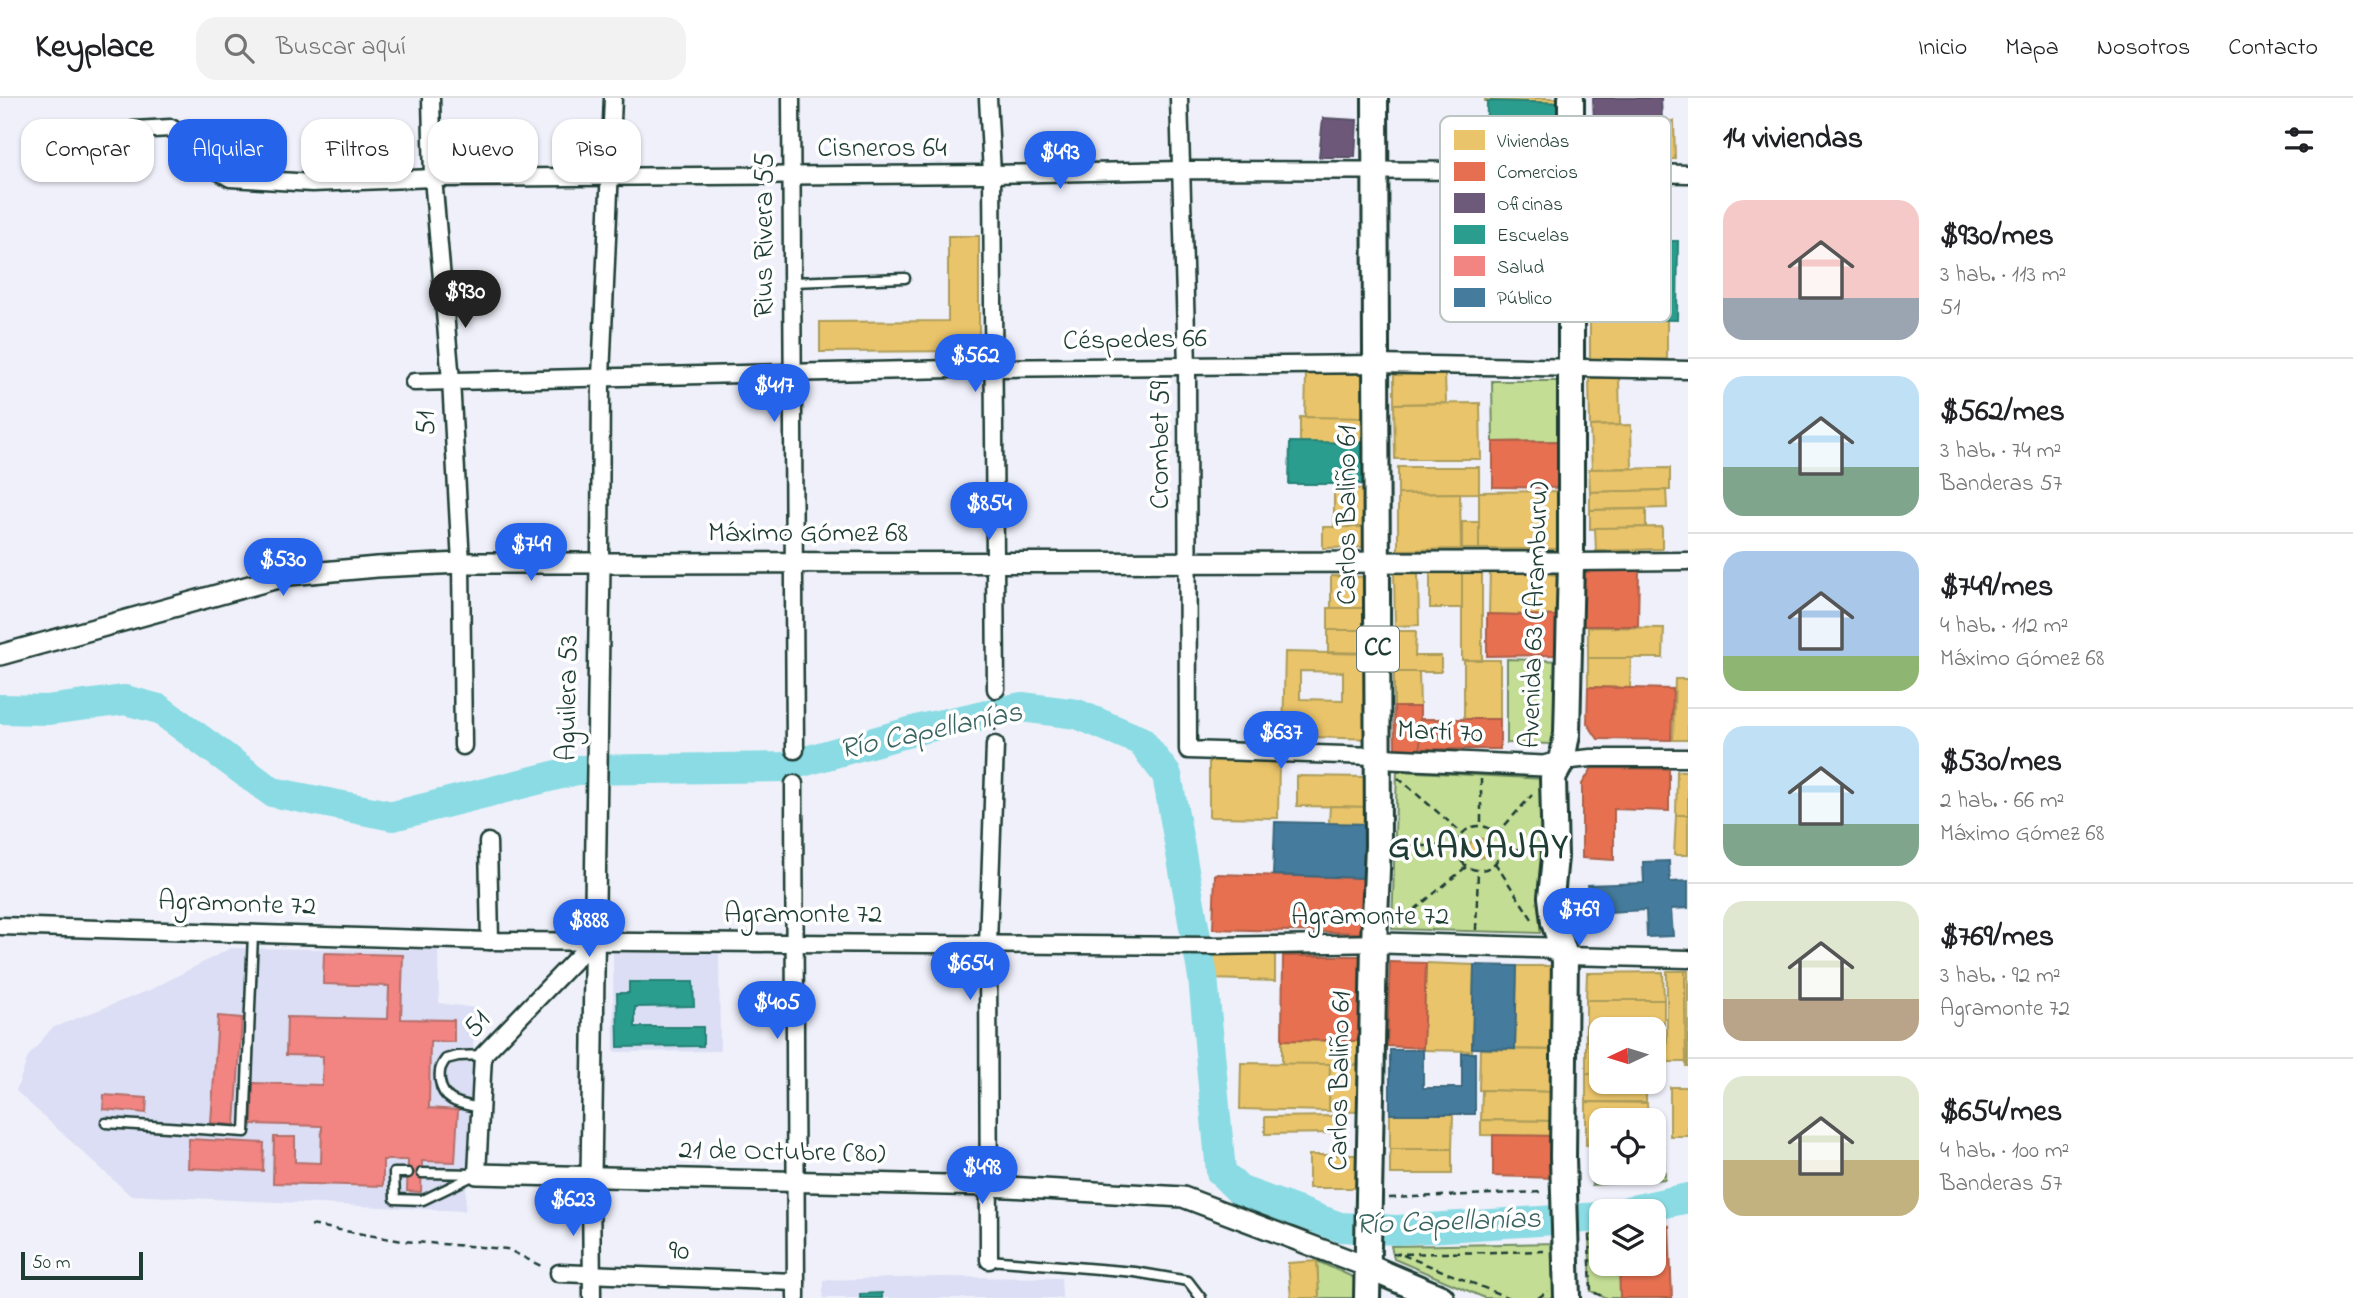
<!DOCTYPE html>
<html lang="es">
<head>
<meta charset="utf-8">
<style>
  :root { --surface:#fff; --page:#f2f2f2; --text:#202124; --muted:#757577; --line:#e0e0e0; --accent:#2563eb }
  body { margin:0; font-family:"Indie Flower",sans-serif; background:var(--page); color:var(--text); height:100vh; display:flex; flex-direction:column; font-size:26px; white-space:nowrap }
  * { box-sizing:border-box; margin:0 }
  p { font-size:23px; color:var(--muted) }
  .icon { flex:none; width:38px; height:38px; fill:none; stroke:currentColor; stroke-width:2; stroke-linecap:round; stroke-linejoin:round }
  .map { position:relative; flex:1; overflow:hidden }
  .sheet { display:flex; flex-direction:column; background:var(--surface); width:665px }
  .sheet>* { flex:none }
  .banner { position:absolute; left:21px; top:21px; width:665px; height:63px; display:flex; gap:14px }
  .needle { width:46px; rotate:266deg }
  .buttons { position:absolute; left:1589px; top:919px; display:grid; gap:14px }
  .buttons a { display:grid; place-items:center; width:77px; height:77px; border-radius:14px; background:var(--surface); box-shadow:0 2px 5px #0004; font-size:35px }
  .scale { position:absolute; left:21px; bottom:18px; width:122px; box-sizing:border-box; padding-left:7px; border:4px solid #1f3d34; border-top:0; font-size:19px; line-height:24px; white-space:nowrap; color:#1f3d34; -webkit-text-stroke:5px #fff; paint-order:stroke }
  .price { position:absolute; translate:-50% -60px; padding:0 16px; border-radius:24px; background:var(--accent); color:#fff; font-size:23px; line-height:46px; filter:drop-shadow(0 2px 4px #0008) }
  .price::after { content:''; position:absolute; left:50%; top:42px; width:21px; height:16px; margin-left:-10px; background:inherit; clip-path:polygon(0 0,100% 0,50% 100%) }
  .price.active { background:#222; color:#fff }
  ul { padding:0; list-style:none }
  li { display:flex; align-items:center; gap:21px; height:175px; padding:0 35px }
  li+li { border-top:2px solid var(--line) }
  li span { display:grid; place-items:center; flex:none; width:196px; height:140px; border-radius:21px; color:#555 }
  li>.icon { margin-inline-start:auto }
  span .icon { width:84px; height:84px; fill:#fffc; stroke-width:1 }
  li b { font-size:30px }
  h2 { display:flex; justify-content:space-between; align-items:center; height:84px; padding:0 35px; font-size:30px }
  .pill { padding:0 24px; border-radius:21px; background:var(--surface); box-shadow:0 2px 5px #0004; font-size:24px; line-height:63px }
  .pill.active { background:var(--accent); color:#fff }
  header { display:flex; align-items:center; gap:42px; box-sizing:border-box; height:98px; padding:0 35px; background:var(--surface); border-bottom:2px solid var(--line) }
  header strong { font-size:33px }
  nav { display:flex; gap:38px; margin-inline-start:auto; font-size:24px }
  .search { width:490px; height:63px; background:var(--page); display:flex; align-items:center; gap:18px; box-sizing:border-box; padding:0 24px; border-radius:21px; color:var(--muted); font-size:26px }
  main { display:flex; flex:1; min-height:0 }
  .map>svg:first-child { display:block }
  .built { fill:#dbdef4 }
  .green { fill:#c3dd94; stroke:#718d64; stroke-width:2 }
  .homes { fill:#e9c46a; stroke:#ac9c5a; stroke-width:2; fill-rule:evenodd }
  .shops { fill:#e76f51; stroke:#ab6048; stroke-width:2 }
  .offices { fill:#6d597a; stroke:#565165; stroke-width:2 }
  .schools { fill:#2a9d8f; stroke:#278074; stroke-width:2 }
  .health { fill:#f28482; stroke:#b36f6b; stroke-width:2 }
  .public { fill:#457b9d; stroke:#3a687e; stroke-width:2 }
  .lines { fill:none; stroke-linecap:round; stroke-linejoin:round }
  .river { stroke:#8adbe3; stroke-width:30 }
  .service-casing { stroke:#1f3d34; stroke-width:13 }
  .minor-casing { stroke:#1f3d34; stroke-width:21 }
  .tertiary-casing { stroke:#1f3d34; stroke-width:24 }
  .primary-casing { stroke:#1f3d34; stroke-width:30 }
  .path { stroke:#1f3d34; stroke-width:2.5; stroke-dasharray:7 5; stroke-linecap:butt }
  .service { stroke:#fff; stroke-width:8 }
  .minor { stroke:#fff; stroke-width:16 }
  .tertiary { stroke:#fff; stroke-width:19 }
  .primary { stroke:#fff; stroke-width:24 }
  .labels { text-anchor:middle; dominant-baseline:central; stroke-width:7; stroke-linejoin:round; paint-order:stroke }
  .shield { fill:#fff; stroke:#627771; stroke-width:2 }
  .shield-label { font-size:26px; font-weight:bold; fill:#1f3d34 }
  .street-label { font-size:28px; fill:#1f3d34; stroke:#fff }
  .water-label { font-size:30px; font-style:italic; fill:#3a6460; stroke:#fff }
  .district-label { font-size:35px; font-weight:bold; letter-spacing:2px; fill:#1f3d34; stroke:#fff }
  .key { fill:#fff; stroke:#bcc5c2; stroke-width:2 }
  .key-label { font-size:19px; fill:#1f3d34 }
</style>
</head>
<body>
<header>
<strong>Keyplace</strong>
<div class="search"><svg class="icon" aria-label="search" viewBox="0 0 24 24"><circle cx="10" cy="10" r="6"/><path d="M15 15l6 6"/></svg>Buscar aquí</div>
<nav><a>Inicio</a><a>Mapa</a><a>Nosotros</a><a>Contacto</a></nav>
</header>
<main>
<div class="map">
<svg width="1688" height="1200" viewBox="0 0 1688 1200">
  <rect width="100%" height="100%" fill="#eff0fa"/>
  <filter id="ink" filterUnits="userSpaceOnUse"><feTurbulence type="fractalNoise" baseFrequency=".0143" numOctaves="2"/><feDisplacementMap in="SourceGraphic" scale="14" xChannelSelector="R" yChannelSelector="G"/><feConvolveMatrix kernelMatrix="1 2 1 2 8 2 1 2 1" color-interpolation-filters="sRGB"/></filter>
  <g filter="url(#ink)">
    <g class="built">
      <polygon points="231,850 438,852 439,905 475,910 465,1113 130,1097 16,993 28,959 52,930 150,892"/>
      <polygon points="719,854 720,953 614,954 613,855"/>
      <polygon points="936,1179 1061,1180 1062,1200 823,1200 823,1182"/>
    </g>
    <g class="green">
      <polygon points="1492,283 1564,283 1565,343 1493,344"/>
      <polygon points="1507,561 1563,563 1557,646 1507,645"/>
      <polygon points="1397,673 1546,681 1540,835 1392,831"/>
      <polygon points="1664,1049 1665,1081 1592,1087 1590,1053 1601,1052 1601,1074 1654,1074 1654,1050"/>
      <polygon points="1601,1136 1601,1166 1619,1166 1621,1200 1606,1200 1591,1193 1589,1137"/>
      <polygon points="1562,1145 1563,1195 1554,1200 1485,1200 1394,1161 1391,1148"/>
      <polygon points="1317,1163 1355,1180 1356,1200 1319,1200"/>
    </g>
    <g class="homes">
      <polygon points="1485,0 1569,0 1569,5 1485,3"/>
      <polygon points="1674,23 1675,61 1594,62 1594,24"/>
      <polygon points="948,138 979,138 979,253 820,254 820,224 948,223"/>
      <rect x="1590" y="221" width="77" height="40"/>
      <polygon points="1306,276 1373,276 1373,320 1305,320"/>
      <polygon points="1394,277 1445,277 1446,305 1394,306"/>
      <polygon points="1619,279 1620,327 1590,328 1589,280"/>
      <polygon points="1480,305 1481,361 1395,361 1394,306"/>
      <polygon points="1300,319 1373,320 1373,345 1300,344"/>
      <polygon points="1631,327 1632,370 1592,371 1590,328"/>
      <polygon points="1398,369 1479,369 1479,395 1398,396"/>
      <polygon points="1670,370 1670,392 1590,394 1589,371"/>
      <rect x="1334" y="391" width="38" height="38"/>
      <polygon points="1666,392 1667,410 1590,412 1590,394"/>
      <polygon points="1563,393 1563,451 1479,451 1479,394"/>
      <polygon points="1460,395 1461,451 1398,452 1398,396"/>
      <polygon points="1646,411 1646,429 1590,431 1590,412"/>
      <rect x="1462" y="424" width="17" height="27"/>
      <polygon points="1323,429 1374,429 1374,449 1323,450"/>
      <polygon points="1662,429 1662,451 1596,453 1595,430"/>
      <polygon points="1490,472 1558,477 1557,518 1489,516"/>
      <polygon points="1430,473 1462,474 1462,510 1430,510"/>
      <rect x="1462" y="474" width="20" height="88"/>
      <polygon points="1394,475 1418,475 1419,527 1395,528"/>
      <polygon points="1331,478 1374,479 1374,510 1331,510"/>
      <rect x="1328" y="510" width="46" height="22"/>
      <polygon points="1588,529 1664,530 1663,560 1588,560"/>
      <polygon points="1328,532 1374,532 1374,555 1328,554"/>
      <polygon points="1394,533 1416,533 1415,558 1441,558 1441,574 1394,574"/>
      <path d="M1285,554l89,2 -2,85 -89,-3zM1300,573l43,1v28l-43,-1z"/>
      <polygon points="1588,560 1631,560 1630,590 1588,589"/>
      <rect x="1464" y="562" width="36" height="59"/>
      <polygon points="1394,574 1419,574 1420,609 1394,609"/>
      <polygon points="1675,581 1688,581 1688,642 1673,642"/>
      <polygon points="1209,662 1279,662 1278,720 1209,719"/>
      <polygon points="1677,673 1688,673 1688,717 1676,717"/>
      <polygon points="1297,678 1369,679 1368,709 1297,708"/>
      <polygon points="1330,708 1368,709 1367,726 1329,725"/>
      <polygon points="1676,717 1688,717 1688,757 1674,757"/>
      <circle cx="1479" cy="750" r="10"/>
      <polygon points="1212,854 1275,856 1275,883 1211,881"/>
      <polygon points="1426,865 1474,867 1472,953 1423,952"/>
      <polygon points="1517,868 1554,868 1557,952 1515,951"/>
      <polygon points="1667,873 1685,873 1686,964 1667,964"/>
      <polygon points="1685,873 1688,873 1688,968 1686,968"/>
      <polygon points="1663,874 1664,902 1586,902 1587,875"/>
      <polygon points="1586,902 1664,902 1664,927 1586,926"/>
      <polygon points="1586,926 1616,926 1616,931 1601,931 1601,943 1586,943"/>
      <polygon points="1282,942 1360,943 1360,967 1282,966"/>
      <polygon points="1586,943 1601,943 1601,976 1586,975"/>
      <polygon points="1654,943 1660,944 1659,976 1654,976"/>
      <polygon points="1480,951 1557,952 1557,994 1479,992"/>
      <polygon points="1241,965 1330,966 1329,1013 1240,1011"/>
      <polygon points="1330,966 1360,967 1359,1014 1329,1013"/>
      <polygon points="1586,975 1601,976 1601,984 1646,984 1646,1004 1586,1004"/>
      <rect x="1670" y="989" width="18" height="49"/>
      <polygon points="1482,992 1557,994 1556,1023 1481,1022"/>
      <polygon points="1586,1004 1647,1005 1648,1022 1601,1022 1601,1046 1586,1047"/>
      <polygon points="1390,1016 1453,1016 1452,1051 1390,1051"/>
      <polygon points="1337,1018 1338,1035 1265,1036 1265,1019"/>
      <polygon points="1481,1022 1556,1023 1556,1038 1481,1037"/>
      <rect x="1390" y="1051" width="62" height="25"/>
      <polygon points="1309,1057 1363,1057 1362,1090 1309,1090"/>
      <polygon points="1317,1163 1319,1200 1291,1200 1288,1165"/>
    </g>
    <g class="shops">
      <polygon points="1565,343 1565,390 1493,389 1493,344"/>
      <polygon points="1579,471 1639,472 1638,528 1578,528"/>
      <polygon points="1487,516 1557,518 1555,557 1487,558"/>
      <polygon points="1588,589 1673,591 1671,642 1598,641 1587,625"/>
      <polygon points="1394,609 1420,609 1420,651 1395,651"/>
      <rect x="1420" y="621" width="80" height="30"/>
      <polygon points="1592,670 1669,671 1669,713 1614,711 1614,762 1582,760 1582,686"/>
      <polygon points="1215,776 1366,780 1365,835 1213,831"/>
      <polygon points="1283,858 1361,858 1360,943 1282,942"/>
      <polygon points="1390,864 1426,865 1423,950 1387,948"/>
      <polygon points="1493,1037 1556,1038 1555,1080 1493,1078"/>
      <polygon points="1669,1128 1672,1200 1620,1200 1619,1166 1654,1166 1654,1130"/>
    </g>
    <g class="offices">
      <polygon points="1593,0 1661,0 1662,23 1594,24"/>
      <polygon points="1323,20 1357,22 1355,59 1319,59"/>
    </g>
    <g class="schools">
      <polygon points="1487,3 1569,5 1569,63 1486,62"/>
      <polygon points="1590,143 1678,143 1677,222 1590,221"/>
      <polygon points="1290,344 1373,345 1373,386 1289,386"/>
      <polygon points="629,884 693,884 694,908 635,909 635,929 703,929 703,948 618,949 617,895 629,895"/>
      <polygon points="882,1195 882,1200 860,1200 860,1196"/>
    </g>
    <g class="health">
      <polygon points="324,855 403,857 401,921 454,922 454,944 430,943 429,1010 458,1012 455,1064 422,1063 421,1094 407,1093 408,1062 383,1062 383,1088 273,1085 274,1039 295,1039 295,1064 321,1065 322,1028 252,1026 253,985 322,987 323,958 286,957 287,919 388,921 389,888 323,886"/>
      <polygon points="218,918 242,920 235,1027 211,1025"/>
      <polygon points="104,997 147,1000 146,1015 103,1011"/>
      <polygon points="189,1041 264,1045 263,1073 188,1070"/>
    </g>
    <g class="public">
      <polygon points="1275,724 1367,726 1366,780 1273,777"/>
      <polygon points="1669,763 1670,784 1688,783 1688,810 1671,811 1673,838 1647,839 1646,812 1589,815 1588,787 1644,785 1643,764"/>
      <polygon points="1474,867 1517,868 1515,951 1472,950"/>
      <polygon points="1390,952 1423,952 1423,990 1462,990 1462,955 1475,955 1475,1016 1390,1016"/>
    </g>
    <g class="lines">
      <g class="river">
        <polyline points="0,611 47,612 125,602 159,611 272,694 393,718 577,672 784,669 924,630 1022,609 1077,616 1141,643 1167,677 1203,879 1221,1074 1239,1092 1340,1129 1397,1132 1601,1119"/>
        <polyline points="1628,1113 1688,1100"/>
      </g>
      <g class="service-casing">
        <g id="service">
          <polyline points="792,184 905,180"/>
          <path d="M480,1010c-18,-4 -37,-5 -40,-27 -1,-10 0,-14 6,-22l12,-3 25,-1"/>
          <polyline points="106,1025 245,1034 253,836"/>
          <polyline points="408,1075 394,1075 395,1101 423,1102 477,1076 422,1075"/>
          <polyline points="989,1162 1135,1174 1188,1183 1201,1200"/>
        </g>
      </g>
      <g class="minor-casing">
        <g id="minor">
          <polyline points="431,0 433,80 451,282 461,465 463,648"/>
          <polyline points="791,0 795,652"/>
          <polyline points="988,0 992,76 996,591"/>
          <polyline points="1179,0 1187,268 1188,652 1375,658"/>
          <polyline points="117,64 125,52 134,32 171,30 200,50 210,68 230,80 312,85 433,80 992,76 1181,72 1571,73 1688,76"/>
          <polyline points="414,284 993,270 1377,266 1688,272"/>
          <polyline points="1571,464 1688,463"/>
          <polyline points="600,465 601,279 613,0"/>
          <polyline points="1562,663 1591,660 1688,660"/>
          <polyline points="794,686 796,1200"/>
          <polyline points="488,744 490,843"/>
          <polyline points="0,828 490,843 1214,848 1383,845"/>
          <polyline points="1565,858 1688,861"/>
          <polyline points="477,1076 483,957 594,842"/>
          <polyline points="591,1080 592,1200"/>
          <polyline points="989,1162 988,846 995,647"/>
          <polyline points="559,1175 796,1184"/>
        </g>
      </g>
      <g class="tertiary-casing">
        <g id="tertiary">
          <polyline points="0,557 289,477 377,469 461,465 600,465 1571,464"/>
          <polyline points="1375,658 1391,661 1544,668 1562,663"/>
          <polyline points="1383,845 1549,850 1565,858"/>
          <polyline points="477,1076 989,1088 1183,1099 1368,1169"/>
          <polyline points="591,1080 600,465"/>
        </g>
      </g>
      <g class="primary-casing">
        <g id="primary">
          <polyline points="1368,1169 1441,1200"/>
          <polyline points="1367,1200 1374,845 1378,747 1375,0"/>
          <polyline points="1567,1200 1563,1059 1565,858 1554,824 1551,799 1555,759 1553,680 1562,663 1567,636 1571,464 1571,0"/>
        </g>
      </g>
      <g class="path">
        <polyline points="995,633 996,605"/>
        <polyline points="1398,680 1462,735"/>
        <polyline points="1481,681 1481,727"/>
        <circle cx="1479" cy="750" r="22"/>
        <polyline points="1497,736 1532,697"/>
        <polyline points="1396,748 1456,748"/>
        <polyline points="1501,751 1536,752"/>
        <polyline points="1495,765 1532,821"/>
        <polyline points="1396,827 1466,769"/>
        <polyline points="1476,832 1478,772"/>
        <polyline points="1389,1100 1543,1094"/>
        <polyline points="311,1127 402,1143 507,1151 543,1169"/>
        <polyline points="1589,1137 1591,1193 1606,1200"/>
        <polyline points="1393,1156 1547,1153"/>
        <polyline points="1403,1157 1509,1200"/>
        <polyline points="1538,1200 1548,1193"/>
      </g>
      <use href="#service" class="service"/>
      <use href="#minor" class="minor"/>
      <use href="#tertiary" class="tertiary"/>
      <use href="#primary" class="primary"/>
    </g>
  </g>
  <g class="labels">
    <rect class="shield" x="1357" y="528.5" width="42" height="45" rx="5"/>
    <g class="shield-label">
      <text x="1378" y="551">CC</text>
    </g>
    <g class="street-label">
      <text x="882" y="51">Cisneros 64</text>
      <text transform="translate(765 137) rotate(-90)">Rius Rivera 55</text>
      <text transform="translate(1135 243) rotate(-1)">Céspedes 66</text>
      <text transform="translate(427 325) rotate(-93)">51</text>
      <text transform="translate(1161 347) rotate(-90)">Crombet 59</text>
      <text transform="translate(1348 417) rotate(-90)">Carlos Baliño 61</text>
      <text x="808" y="436">Máximo Gómez 68</text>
      <text transform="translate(1536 517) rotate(-88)">Avenida 63 (Aramburu)</text>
      <text transform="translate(569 600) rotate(-89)">Aguilera 53</text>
      <text transform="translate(1440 635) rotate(3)">Martí 70</text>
      <text transform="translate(237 807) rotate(2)">Agramonte 72</text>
      <text x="803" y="817">Agramonte 72</text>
      <text x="1370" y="819">Agramonte 72</text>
      <text transform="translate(478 927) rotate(-51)">51</text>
      <text transform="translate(1341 983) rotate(-89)">Carlos Baliño 61</text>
      <text transform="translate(782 1055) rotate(1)">21 de Octubre (80)</text>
      <text transform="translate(679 1154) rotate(2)">90</text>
    </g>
    <g class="water-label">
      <text transform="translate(931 634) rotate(-12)">Río Capellanías</text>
      <text transform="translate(1448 1125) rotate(-2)">Río Capellanías</text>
    </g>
    <g class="district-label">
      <text x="1479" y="750">GUANAJAY</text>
    </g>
  </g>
  <rect x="1440" y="18" width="231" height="206" rx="10" class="key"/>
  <rect x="1454" y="32" width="31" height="20" fill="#e9c46a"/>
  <rect x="1454" y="64" width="31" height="19" fill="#e76f51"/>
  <rect x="1454" y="95" width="31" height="20" fill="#6d597a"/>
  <rect x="1454" y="127" width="31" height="19" fill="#2a9d8f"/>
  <rect x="1454" y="158" width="31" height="20" fill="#f28482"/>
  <rect x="1454" y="190" width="31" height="19" fill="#457b9d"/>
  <g class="key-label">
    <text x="1497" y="49">Viviendas</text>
    <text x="1497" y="80">Comercios</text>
    <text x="1497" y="112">Oficinas</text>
    <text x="1497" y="143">Escuelas</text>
    <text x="1497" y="175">Salud</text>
    <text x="1497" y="206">Público</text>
  </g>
</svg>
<div class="buttons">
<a><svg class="needle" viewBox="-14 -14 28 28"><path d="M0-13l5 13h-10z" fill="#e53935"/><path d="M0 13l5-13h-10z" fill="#757577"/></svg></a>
<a><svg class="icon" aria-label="locate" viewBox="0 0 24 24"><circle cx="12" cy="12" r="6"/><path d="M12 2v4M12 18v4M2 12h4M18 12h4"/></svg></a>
<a><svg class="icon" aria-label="layers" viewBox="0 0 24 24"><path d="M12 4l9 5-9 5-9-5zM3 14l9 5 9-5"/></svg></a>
</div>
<div class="scale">50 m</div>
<b class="price" style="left:1060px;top:93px">$493</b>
<b class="price active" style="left:465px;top:232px">$930</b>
<b class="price" style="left:975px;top:296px">$562</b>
<b class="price" style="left:774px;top:326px">$417</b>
<b class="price" style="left:989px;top:444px">$854</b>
<b class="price" style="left:531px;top:485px">$749</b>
<b class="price" style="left:283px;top:500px">$530</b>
<b class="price" style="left:1281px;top:673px">$637</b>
<b class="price" style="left:1579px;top:850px">$769</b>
<b class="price" style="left:589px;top:861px">$888</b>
<b class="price" style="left:970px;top:904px">$654</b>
<b class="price" style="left:777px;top:943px">$405</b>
<b class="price" style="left:982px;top:1108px">$498</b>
<b class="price" style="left:573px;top:1140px">$623</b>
<div class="banner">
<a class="pill">Comprar</a>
<a class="pill active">Alquilar</a>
<a class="pill">Filtros</a>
<a class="pill">Nuevo</a>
<a class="pill">Piso</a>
</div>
</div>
<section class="sheet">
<h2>14 viviendas<svg class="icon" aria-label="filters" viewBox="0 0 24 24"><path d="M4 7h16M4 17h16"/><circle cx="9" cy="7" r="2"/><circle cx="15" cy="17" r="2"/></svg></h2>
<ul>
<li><span style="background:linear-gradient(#f6c9c9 70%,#9aa5b1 0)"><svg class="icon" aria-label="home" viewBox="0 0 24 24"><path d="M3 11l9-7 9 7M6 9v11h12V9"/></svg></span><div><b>$930/mes</b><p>3 hab. · 113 m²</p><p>51</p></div></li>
<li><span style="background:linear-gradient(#bfe0f5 65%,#7fa58c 0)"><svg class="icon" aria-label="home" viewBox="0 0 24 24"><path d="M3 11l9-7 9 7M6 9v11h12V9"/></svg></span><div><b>$562/mes</b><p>3 hab. · 74 m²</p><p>Banderas 57</p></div></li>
<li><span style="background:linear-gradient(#a9c7e8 75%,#8fb573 0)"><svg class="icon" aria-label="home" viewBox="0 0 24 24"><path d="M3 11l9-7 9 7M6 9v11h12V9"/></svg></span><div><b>$749/mes</b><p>4 hab. · 112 m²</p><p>Máximo Gómez 68</p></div></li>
<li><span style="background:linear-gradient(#bfe0f5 70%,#7fa58c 0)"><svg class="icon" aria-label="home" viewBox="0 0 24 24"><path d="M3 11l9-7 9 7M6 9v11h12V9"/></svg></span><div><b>$530/mes</b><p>2 hab. · 66 m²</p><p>Máximo Gómez 68</p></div></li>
<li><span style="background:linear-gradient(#dfe7d0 70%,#b9a48a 0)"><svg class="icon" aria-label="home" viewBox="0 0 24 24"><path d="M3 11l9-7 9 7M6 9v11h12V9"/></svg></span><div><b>$769/mes</b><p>3 hab. · 92 m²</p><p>Agramonte 72</p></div></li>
<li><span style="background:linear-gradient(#dfe7d0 60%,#c2b280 0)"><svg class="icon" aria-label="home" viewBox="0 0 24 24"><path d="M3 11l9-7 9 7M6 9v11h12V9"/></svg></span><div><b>$654/mes</b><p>4 hab. · 100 m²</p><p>Banderas 57</p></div></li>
</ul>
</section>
</main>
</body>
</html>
